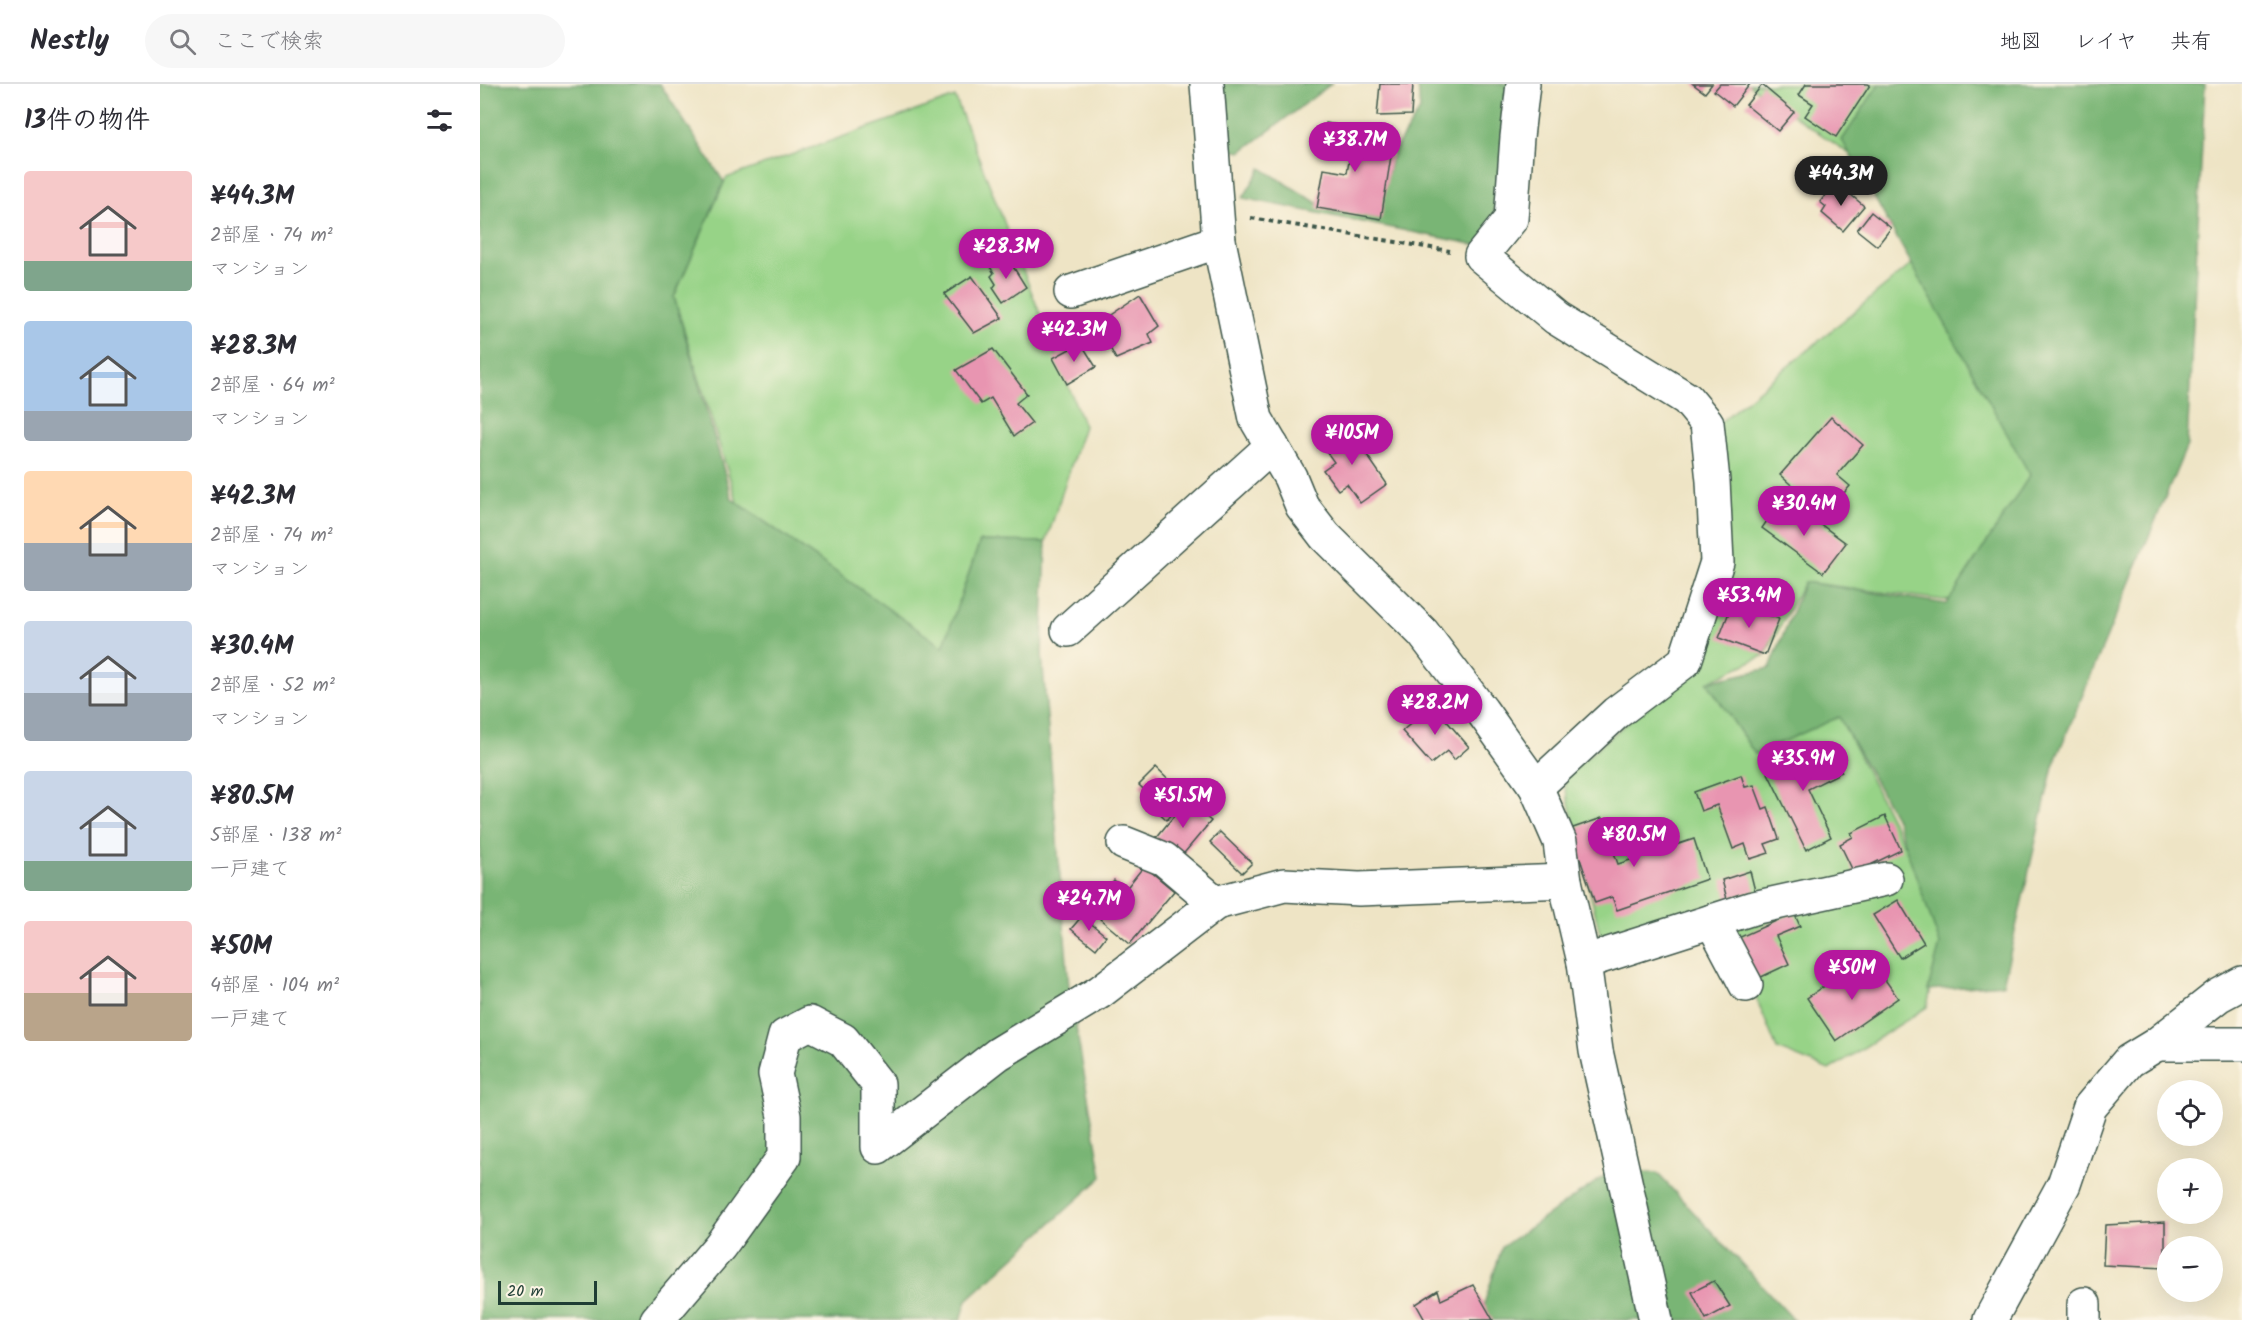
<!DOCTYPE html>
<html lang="ja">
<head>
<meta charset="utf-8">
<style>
  :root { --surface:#fff; --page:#f7f7f7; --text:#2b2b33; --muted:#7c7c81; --line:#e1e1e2; --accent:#b5179e }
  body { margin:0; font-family:Kalam,"Klee One",sans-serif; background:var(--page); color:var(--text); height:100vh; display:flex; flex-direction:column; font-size:22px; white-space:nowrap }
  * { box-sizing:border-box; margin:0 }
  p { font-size:20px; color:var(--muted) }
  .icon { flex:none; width:33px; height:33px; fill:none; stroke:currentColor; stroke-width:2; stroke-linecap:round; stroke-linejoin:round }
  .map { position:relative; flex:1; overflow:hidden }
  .drawer { display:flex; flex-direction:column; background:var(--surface); width:480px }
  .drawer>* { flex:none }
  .controls { position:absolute; left:1677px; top:996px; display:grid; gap:12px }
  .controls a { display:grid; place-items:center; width:66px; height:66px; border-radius:50%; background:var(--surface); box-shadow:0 6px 24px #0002; font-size:30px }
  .scale { position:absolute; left:18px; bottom:15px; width:99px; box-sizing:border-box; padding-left:6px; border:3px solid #1f3d34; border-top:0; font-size:16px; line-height:21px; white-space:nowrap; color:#1f3d34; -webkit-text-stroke:4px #fcf5e5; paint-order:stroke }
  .price { position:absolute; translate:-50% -51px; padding:0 14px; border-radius:21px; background:var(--accent); color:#fff; font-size:20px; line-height:39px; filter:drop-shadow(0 2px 3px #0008) }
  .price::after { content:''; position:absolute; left:50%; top:36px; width:18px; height:14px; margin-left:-9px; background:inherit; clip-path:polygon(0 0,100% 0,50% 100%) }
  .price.current { background:#222; color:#fff }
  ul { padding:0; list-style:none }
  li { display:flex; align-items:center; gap:18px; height:150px; padding:0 24px }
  li span { display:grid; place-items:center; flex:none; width:168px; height:120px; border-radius:6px; color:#555 }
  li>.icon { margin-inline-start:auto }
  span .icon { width:72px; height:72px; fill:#fffc; stroke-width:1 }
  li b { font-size:26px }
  h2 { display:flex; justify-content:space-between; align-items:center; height:72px; padding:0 24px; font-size:26px }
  header { display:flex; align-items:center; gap:36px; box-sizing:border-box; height:84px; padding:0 30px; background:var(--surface); border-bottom:2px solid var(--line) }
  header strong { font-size:28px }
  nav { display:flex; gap:33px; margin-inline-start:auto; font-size:21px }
  .search { width:420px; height:54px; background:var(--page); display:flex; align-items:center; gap:15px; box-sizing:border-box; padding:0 21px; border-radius:33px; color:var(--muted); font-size:22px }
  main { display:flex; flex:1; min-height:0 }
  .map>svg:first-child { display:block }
  .green { fill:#97d387; stroke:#5b885e; stroke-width:1.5 }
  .forest { fill:#79b574; stroke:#4c7954; stroke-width:1.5 }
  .building { fill:#e895b1 }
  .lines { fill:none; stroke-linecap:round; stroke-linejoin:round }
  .minor-casing { stroke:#3e564a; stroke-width:36 }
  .path { stroke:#3e564a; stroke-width:4; stroke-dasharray:4.5 4.5; stroke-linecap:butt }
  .minor { stroke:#fff; stroke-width:33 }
</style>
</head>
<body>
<header>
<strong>Nestly</strong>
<div class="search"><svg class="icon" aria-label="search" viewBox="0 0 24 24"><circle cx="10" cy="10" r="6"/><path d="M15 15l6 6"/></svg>ここで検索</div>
<nav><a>地図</a><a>レイヤ</a><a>共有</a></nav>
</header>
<main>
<section class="drawer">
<h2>13件の物件<svg class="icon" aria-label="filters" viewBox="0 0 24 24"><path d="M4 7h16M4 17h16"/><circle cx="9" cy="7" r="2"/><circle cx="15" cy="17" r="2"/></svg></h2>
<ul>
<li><span style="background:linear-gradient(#f6c9c9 75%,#7fa58c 0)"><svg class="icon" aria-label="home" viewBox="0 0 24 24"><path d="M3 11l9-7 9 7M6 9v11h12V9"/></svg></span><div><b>¥44.3M</b><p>2部屋 · 74 m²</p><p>マンション</p></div></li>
<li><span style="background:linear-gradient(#a9c7e8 75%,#9aa5b1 0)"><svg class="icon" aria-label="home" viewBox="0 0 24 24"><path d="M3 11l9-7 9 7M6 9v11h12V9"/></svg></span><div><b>¥28.3M</b><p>2部屋 · 64 m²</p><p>マンション</p></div></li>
<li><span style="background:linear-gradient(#ffd9b3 60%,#9aa5b1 0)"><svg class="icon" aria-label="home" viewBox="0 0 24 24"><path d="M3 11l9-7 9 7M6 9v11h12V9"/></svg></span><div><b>¥42.3M</b><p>2部屋 · 74 m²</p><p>マンション</p></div></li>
<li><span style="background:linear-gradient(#c9d6e8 60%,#9aa5b1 0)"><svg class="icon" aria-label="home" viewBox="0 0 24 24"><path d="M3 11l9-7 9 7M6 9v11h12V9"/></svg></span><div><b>¥30.4M</b><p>2部屋 · 52 m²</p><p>マンション</p></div></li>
<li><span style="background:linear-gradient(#c9d6e8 75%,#7fa58c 0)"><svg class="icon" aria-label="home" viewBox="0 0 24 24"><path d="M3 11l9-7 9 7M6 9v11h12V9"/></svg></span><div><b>¥80.5M</b><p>5部屋 · 138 m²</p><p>一戸建て</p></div></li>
<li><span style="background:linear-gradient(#f6c9c9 60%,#b9a48a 0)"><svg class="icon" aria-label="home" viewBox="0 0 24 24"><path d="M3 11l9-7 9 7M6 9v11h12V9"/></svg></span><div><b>¥50M</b><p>4部屋 · 104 m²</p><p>一戸建て</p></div></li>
</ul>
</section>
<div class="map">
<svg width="1762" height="1236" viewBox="0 0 1762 1236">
  <rect width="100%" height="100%" fill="#fcf5e5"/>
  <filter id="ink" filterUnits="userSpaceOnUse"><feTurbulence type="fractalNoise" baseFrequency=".0167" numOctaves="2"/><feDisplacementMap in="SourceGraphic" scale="12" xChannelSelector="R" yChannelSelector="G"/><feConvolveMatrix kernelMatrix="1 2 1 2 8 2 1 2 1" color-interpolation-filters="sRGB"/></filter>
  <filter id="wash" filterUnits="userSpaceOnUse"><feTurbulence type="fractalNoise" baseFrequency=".008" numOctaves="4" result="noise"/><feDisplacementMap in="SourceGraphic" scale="24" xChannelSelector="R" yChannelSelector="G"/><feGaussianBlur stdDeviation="1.35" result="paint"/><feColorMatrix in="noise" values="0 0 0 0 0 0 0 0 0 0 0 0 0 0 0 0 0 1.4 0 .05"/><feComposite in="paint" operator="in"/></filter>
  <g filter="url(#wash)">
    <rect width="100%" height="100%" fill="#eee4c5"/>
    <g class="green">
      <polygon points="1268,0 1407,0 1371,71"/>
      <polygon points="475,13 604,342 566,458 500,457 463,564 257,418 194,213 246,94"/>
      <polygon points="1432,180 1559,375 1478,518 1324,498 1285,571 1227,598 1275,670 1359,632 1429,771 1460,860 1447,923 1349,986 1297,965 1244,834 1121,854 1083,694 1212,583 1238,340"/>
    </g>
    <g class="forest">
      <polygon points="0,0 180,0 244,98 194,213 252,415 463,563 500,457 566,458 562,571 589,903 622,1093 487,1216 481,1236 0,1236"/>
      <polygon points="736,0 851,0 761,68 744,65"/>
      <polygon points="938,0 1041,0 1007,163 763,114 781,84 850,127 897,130 914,67 940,26"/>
      <polygon points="1399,0 1725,0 1707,361 1573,682 1523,900 1448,906 1460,860 1415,733 1359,633 1275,670 1227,598 1290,584 1324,498 1467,520 1550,391 1362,56"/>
      <polygon points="1133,1086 1177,1089 1314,1236 999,1236 1022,1163"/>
    </g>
    <g id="blocks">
      <g class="building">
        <polygon points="900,0 933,0 931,31 897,32"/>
        <polygon points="1213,0 1232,0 1225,9"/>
        <polygon points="1240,0 1270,0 1253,22 1234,7"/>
        <polygon points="1326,0 1388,0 1390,1 1356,53 1325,32 1333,20 1319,11"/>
        <polygon points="1282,1 1314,28 1298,47 1266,21"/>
        <polygon points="846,39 899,48 896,69 911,72 901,135 837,124 844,85 867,89 870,72 842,67"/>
        <polygon points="1356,98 1384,122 1363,147 1342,129 1346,123 1340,118"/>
        <polygon points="1391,128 1411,144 1397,162 1377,146"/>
        <polygon points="527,173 546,203 523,219 513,204 516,200 511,192 514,189 510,183"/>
        <polygon points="492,192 522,234 494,249 464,210"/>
        <polygon points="660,210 679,242 669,250 673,259 636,275 617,239"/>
        <polygon points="601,259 616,283 587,300 573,274"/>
        <polygon points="513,265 547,310 536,319 552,339 534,352 511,314 501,320 476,286"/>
        <polygon points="1351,333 1383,361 1357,391 1370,402 1345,431 1300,391"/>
        <polygon points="867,342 907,400 880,419 867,400 858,406 843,386 854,378 841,360"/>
        <polygon points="1301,417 1320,432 1325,429 1366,459 1343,489 1282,444"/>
        <polygon points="1253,518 1299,535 1285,571 1239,554"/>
        <polygon points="953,621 989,663 974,676 967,667 951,680 922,647"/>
        <polygon points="1335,665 1340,675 1352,669 1362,688 1328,705 1351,753 1326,766 1284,681 1305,670 1309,678"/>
        <polygon points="676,684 707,714 687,736 672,722 675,716 659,701"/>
        <polygon points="1261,691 1265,703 1274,701 1283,725 1288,723 1299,755 1285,760 1289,769 1270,775 1265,760 1253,765 1237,721 1221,727 1214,708"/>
        <polygon points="706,717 731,737 700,774 676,754"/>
        <polygon points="1405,732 1421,766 1374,789 1360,760 1373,753 1371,749"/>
        <polygon points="1122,734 1138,780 1214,755 1227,795 1137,826 1132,813 1115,819 1090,745"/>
        <polygon points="740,748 772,779 762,789 730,758"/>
        <polygon points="664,782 694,807 650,860 620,835 635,817 624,808 634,796 645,806"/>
        <polygon points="1270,787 1275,807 1247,815 1242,796"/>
        <polygon points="1418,816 1444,859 1420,874 1393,831"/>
        <polygon points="1314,829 1320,842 1296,852 1309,880 1277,895 1258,854"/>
        <polygon points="602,832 626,852 616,865 591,845"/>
        <polygon points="1394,880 1418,914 1356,957 1327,914 1359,892 1364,901"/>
        <polygon points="1685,1138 1685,1184 1623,1181 1625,1141"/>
        <polygon points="1234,1197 1250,1222 1226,1235 1212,1208"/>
        <polygon points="993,1201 1013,1236 945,1236 936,1220 958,1206 961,1216"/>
      </g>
    </g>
  </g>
  <g filter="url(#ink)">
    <use href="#blocks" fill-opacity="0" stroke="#3e564a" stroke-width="1.5"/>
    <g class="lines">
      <g class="minor-casing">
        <g id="minor">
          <polyline points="727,0 739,157 776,335 810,393 822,422 845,452 943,549 1002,627 1056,703 1080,758 1085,797 1104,878 1116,967 1176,1236"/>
          <polyline points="1043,0 1037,53 1031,135 1001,172 1076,234 1207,315 1227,339 1233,397 1237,478 1205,577 1136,629 1056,703"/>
          <polyline points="591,208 739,157"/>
          <polyline points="588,546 792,362"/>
          <polyline points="644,759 684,775 736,819"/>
          <polyline points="1232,837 1266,901"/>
          <polyline points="1104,878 1273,824 1406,795"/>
          <polyline points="1677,960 1762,960"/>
          <polyline points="1604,1220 1604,1236"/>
          <polyline points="177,1236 240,1162 304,1073 304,1032 295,990 305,952 330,939 363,956 398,1000 398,1063 518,970 620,908 736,819 804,801 879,805 1085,797"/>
          <polyline points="1510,1236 1584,1100 1610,1023 1649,977 1677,960 1738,912 1762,899"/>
        </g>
      </g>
      <polyline class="path" points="771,134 970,167"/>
      <use href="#minor" class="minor"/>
    </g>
  </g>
</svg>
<div class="controls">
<a><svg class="icon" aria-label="locate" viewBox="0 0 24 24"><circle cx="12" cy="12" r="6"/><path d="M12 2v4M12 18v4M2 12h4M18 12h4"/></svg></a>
<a>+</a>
<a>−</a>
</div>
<div class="scale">20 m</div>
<b class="price" style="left:875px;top:89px">¥38.7M</b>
<b class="price current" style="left:1361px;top:123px">¥44.3M</b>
<b class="price" style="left:526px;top:196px">¥28.3M</b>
<b class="price" style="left:594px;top:279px">¥42.3M</b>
<b class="price" style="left:872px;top:382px">¥105M</b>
<b class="price" style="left:1324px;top:453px">¥30.4M</b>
<b class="price" style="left:1269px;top:545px">¥53.4M</b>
<b class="price" style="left:955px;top:652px">¥28.2M</b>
<b class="price" style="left:1323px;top:708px">¥35.9M</b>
<b class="price" style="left:703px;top:745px">¥51.5M</b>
<b class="price" style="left:1154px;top:784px">¥80.5M</b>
<b class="price" style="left:609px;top:848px">¥24.7M</b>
<b class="price" style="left:1372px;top:917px">¥50M</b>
</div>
</main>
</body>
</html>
